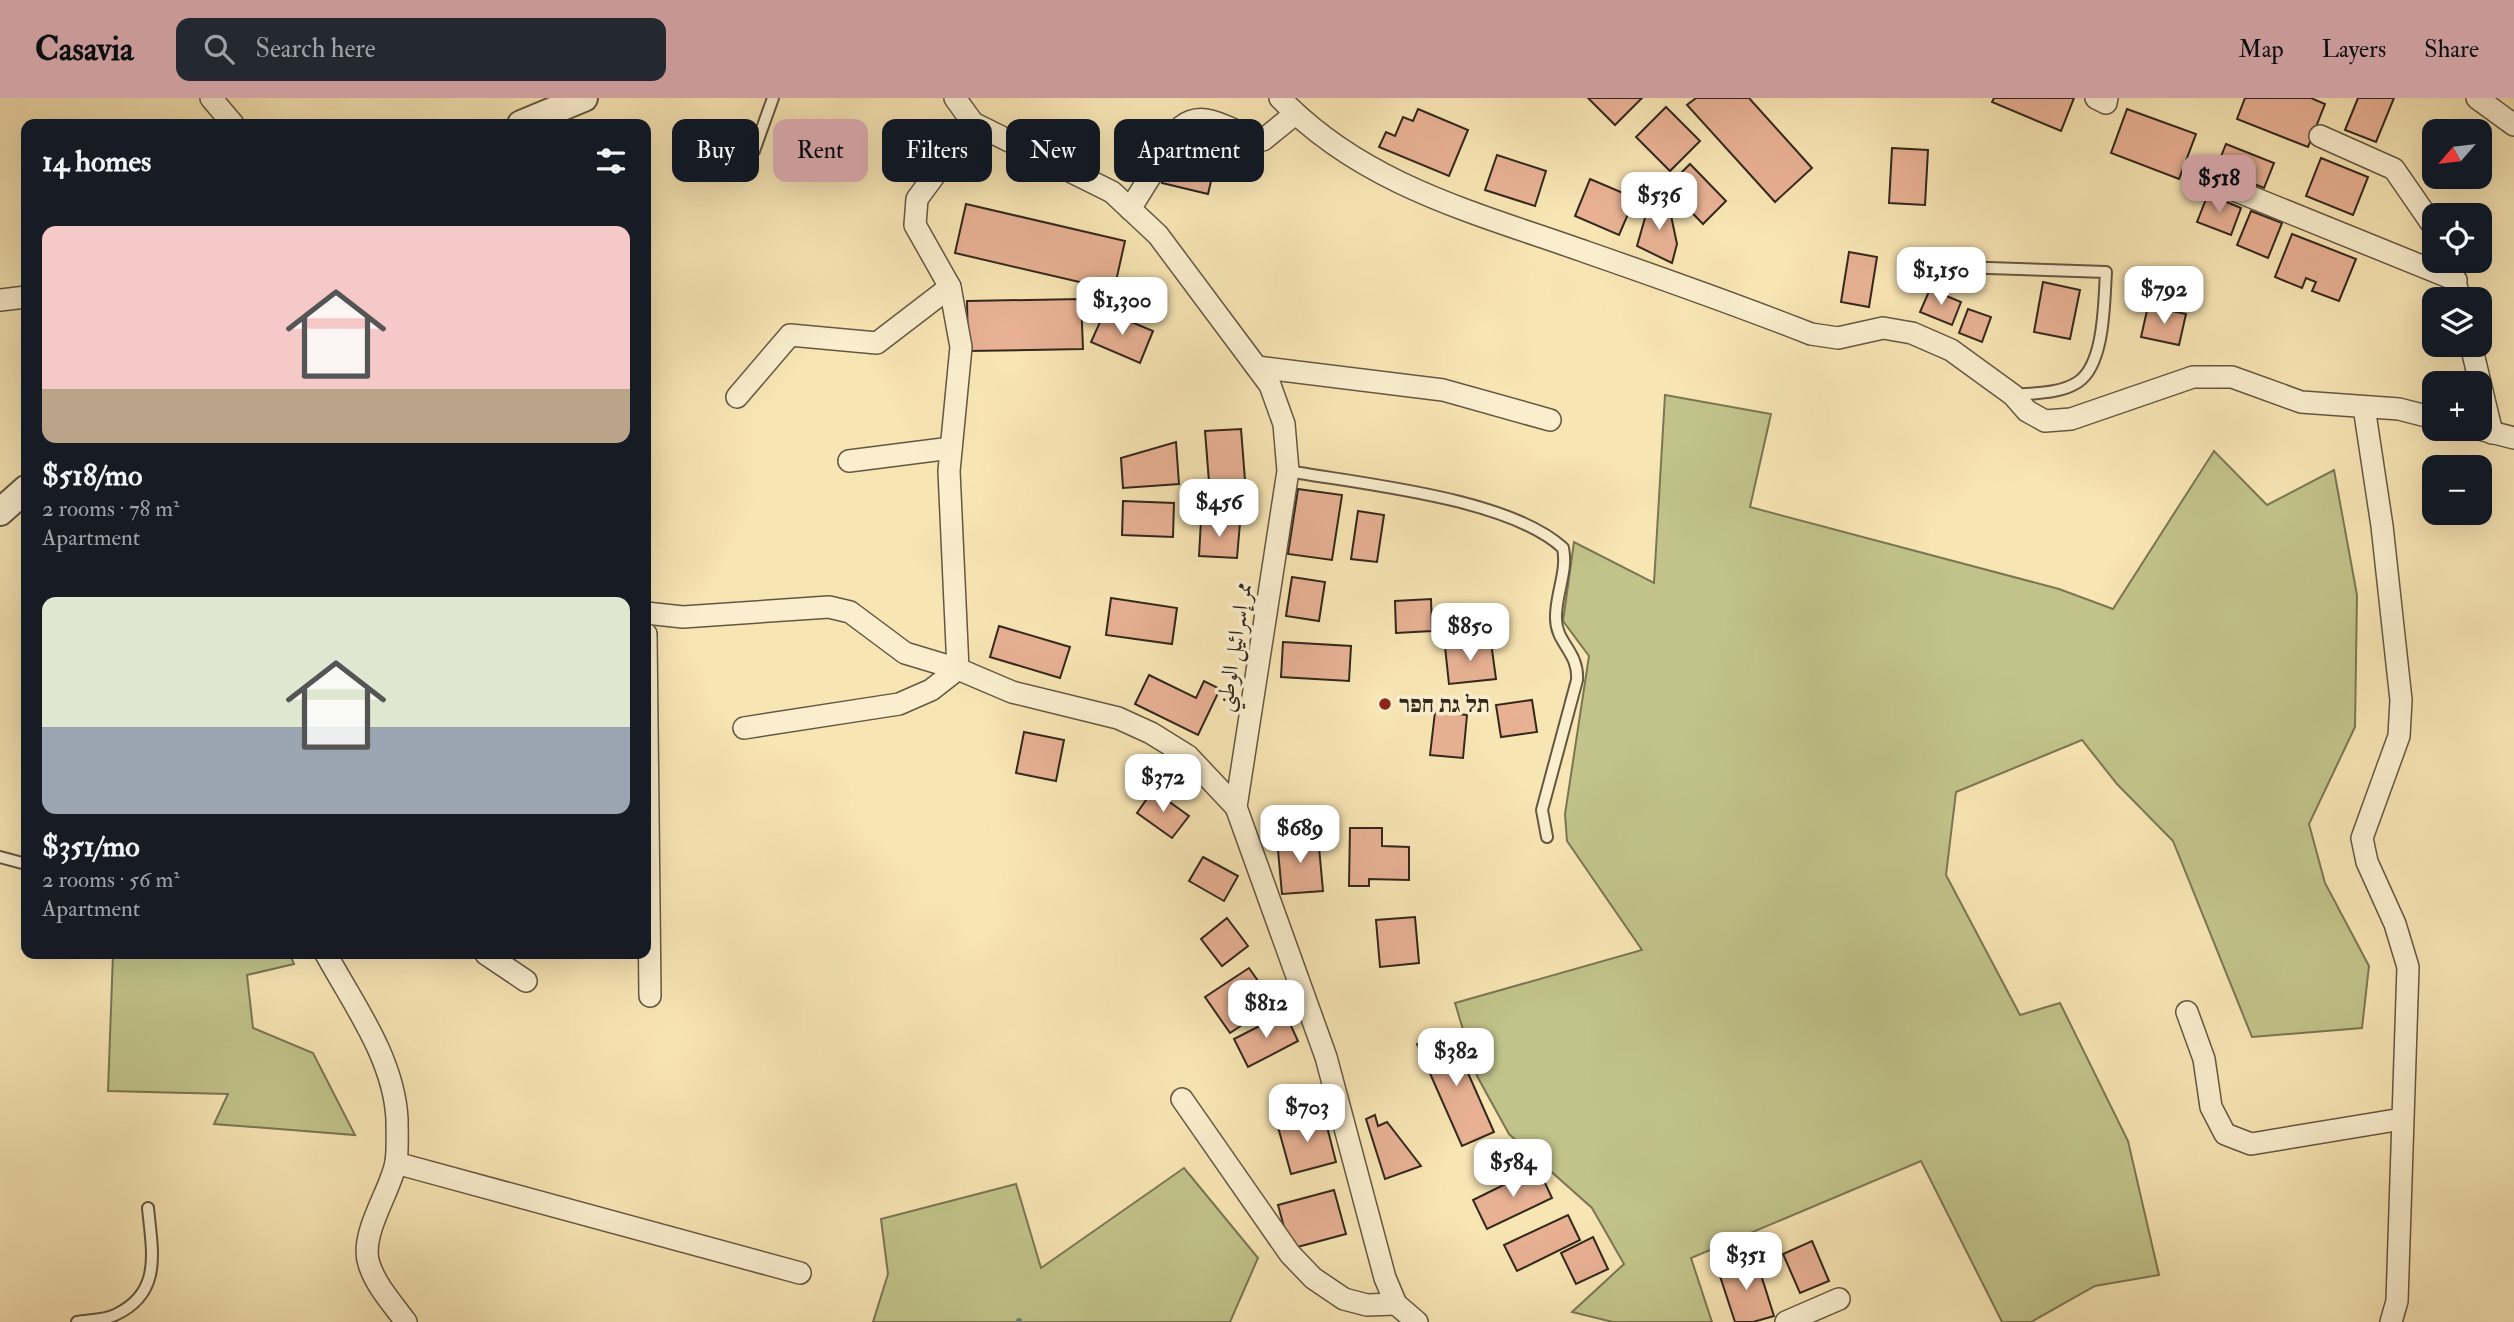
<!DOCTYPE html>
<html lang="en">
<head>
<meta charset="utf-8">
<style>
  :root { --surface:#171b24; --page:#242831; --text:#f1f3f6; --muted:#9ea1a6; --accent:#c59692 }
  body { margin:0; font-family:"IM FELL Double Pica",Amiri,"Frank Ruhl Libre",serif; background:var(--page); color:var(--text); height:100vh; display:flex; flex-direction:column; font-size:26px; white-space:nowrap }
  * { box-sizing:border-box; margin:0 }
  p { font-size:23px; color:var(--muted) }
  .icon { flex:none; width:38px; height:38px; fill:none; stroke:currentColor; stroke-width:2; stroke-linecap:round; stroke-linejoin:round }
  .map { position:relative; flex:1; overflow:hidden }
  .details { position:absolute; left:21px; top:21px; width:630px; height:840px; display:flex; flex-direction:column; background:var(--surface); border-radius:14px; box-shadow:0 7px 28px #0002 }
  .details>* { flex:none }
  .guide { position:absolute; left:672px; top:21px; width:665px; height:63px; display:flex; gap:14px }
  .needle { width:46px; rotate:242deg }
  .buttons { position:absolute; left:2422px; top:21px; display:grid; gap:14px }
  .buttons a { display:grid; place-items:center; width:70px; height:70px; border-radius:14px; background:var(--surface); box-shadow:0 7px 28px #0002; font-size:35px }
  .price { position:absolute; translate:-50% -60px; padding:0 16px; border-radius:14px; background:#fff; color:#222; font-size:23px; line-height:46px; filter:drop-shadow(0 2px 4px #0008) }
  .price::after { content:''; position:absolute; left:50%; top:42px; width:21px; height:16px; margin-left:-10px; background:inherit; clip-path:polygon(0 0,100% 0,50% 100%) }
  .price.current { background:var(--accent); color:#111 }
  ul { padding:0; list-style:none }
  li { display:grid; align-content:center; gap:14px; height:371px; padding:0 21px }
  li span { display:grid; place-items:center; height:217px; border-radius:14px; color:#555 }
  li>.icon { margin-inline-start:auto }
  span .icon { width:126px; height:126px; fill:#fffc; stroke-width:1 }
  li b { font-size:30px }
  h2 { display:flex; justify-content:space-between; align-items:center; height:84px; padding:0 21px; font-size:30px }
  .chip { padding:0 24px; border-radius:14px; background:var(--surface); box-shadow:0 7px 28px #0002; font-size:24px; line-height:63px }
  .chip.current { background:var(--accent); color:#111 }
  header { display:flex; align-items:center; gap:42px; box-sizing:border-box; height:98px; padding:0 35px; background:var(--accent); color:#111 }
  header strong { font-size:33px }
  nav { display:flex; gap:38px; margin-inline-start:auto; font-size:24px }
  .search { width:490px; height:63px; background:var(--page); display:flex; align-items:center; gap:18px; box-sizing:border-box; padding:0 24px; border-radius:14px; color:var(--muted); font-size:26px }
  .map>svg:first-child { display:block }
  .green { fill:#c1c38a; stroke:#7a7653; stroke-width:2 }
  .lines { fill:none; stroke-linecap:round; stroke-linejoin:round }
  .stream { stroke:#728372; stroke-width:6 }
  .building { fill:#e8b194; stroke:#32281c; stroke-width:2 }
  .service-casing { stroke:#645742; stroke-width:14 }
  .minor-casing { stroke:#645742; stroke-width:24 }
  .tertiary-casing { stroke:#645742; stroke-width:30 }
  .service { stroke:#faeece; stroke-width:10 }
  .minor { stroke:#faeece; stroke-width:21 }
  .tertiary { stroke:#faeece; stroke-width:26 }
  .poi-dot { fill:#8f2418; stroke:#faeece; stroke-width:2.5 }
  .labels { text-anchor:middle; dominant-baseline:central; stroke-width:7; stroke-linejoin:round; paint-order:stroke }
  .street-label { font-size:23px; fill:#32281c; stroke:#faeece }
  .poi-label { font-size:23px; font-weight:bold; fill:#32281c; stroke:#faeece; text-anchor:start }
</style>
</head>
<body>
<header>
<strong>Casavia</strong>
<div class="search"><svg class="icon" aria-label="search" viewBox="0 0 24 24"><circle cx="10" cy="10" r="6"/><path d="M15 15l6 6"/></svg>Search here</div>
<nav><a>Map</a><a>Layers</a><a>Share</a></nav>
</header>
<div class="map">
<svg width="2514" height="1224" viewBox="0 0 2514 1224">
  <rect width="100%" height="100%" fill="#f8e5b4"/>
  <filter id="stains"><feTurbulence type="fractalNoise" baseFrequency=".00286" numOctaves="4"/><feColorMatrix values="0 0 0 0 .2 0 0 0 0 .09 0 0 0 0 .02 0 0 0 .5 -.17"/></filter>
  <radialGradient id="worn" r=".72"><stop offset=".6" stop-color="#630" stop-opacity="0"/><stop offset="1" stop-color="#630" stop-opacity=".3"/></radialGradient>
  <g class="green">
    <polygon points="1665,297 1771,316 1750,409 2059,491 2113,511 2214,353 2267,407 2334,372 2357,497 2355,629 2309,726 2325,785 2369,868 2362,930 2252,939 2173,743 2117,686 2082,642 1956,694 1946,777 2020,917 2060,905 2128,1043 2159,1177 2095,1188 2031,1224 2002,1224 1921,1063 1691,1160 1712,1224 1613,1224 1572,1214 1624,1166 1592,1110 1509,1036 1477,978 1455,905 1642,852 1567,743 1565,716 1589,558 1563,523 1574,444 1654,485"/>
    <polygon points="113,856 290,856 294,866 247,877 253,930 313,955 355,1037 214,1026 228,996 108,993"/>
    <polygon points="1184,1070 1258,1160 1230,1224 873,1224 888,1176 881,1121 1016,1086 1041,1170"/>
  </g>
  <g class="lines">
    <polyline class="stream" points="1019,1224 1019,1223"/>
  </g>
  <g class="building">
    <polygon points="1588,0 1642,0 1615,27"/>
    <polygon points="1696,0 1749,0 1812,70 1775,104 1687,7"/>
    <polygon points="1994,0 2074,0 2061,33 1992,4"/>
    <polygon points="2245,0 2311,0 2325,6 2308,49 2237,21"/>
    <polygon points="2358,0 2394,0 2376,44 2345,32"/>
    <polygon points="1666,9 1700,43 1670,73 1636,39"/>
    <polygon points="1418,11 1468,32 1449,78 1379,49 1386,34 1395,38 1403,19 1413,23"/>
    <polygon points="2127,11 2196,36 2179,81 2111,55"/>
    <polygon points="2226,46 2274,65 2264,90 2216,71"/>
    <polygon points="1892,50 1928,52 1925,107 1889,105"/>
    <polygon points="1171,51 1216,62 1208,96 1162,85"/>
    <polygon points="1497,57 1546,73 1535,108 1485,92"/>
    <polygon points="2321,60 2368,79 2353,117 2306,98"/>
    <polygon points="1690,66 1726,103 1703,126 1667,89"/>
    <polygon points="1590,81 1635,100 1619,137 1575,118"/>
    <polygon points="2208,96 2241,110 2231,137 2197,124"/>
    <polygon points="1651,99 1669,108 1677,146 1672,165 1637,148"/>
    <polygon points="966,106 1125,143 1114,192 955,155"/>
    <polygon points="2251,113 2282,125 2268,160 2237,147"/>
    <polygon points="2292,136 2356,161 2339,203 2312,193 2316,184 2306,180 2302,190 2275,179"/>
    <polygon points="1849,154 1877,159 1869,209 1841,204"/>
    <polygon points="2043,184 2080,192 2070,241 2034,234"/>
    <polygon points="1930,191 1961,204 1952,227 1920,214"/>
    <polygon points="1081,201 1083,251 968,253 967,203"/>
    <polygon points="2148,208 2186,216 2179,247 2141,239"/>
    <polygon points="1968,211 1991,219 1982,244 1959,235"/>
    <polygon points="1105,213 1153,233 1140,265 1091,244"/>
    <polygon points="1241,331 1245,382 1209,384 1205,333"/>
    <polygon points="1176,344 1179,386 1123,390 1121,360"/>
    <polygon points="1298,391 1342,397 1332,462 1288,456"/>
    <polygon points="1123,403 1174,405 1173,439 1122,437"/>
    <polygon points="1358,413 1384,417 1377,464 1351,461"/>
    <polygon points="1201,422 1240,425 1237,460 1199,458"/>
    <polygon points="1292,479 1325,484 1319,523 1286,518"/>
    <polygon points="1111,500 1177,510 1172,546 1106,537"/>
    <polygon points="1431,501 1432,533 1396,535 1395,503"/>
    <polygon points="999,528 1070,549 1060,580 990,559"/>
    <polygon points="1283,544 1351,548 1349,583 1281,579"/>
    <polygon points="1491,544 1496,581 1449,586 1445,549"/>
    <polygon points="1149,577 1196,600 1204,583 1220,591 1198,637 1135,606"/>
    <polygon points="1532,602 1537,634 1501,639 1496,607"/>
    <polygon points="1435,614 1467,617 1463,660 1430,657"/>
    <polygon points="1024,634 1064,642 1056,683 1016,675"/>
    <polygon points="1153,692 1189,718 1172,740 1137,715"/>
    <polygon points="1350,730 1382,730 1382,748 1409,749 1409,782 1369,781 1369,788 1349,788"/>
    <polygon points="1318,738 1323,793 1282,796 1277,741"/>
    <polygon points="1203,759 1238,778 1224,803 1189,783"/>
    <polygon points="1415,819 1419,865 1380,869 1376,822"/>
    <polygon points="1227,820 1248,848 1222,868 1201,841"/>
    <polygon points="1249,870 1274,906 1230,935 1205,899"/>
    <polygon points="1285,915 1298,943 1248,969 1234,941"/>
    <polygon points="1449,932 1494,1034 1462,1048 1417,946"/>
    <polygon points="1324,1017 1336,1064 1291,1076 1278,1029"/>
    <polygon points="1375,1017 1378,1028 1387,1024 1421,1068 1385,1081 1366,1021"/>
    <polygon points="1538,1070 1552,1100 1487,1131 1473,1102"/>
    <polygon points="1334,1092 1346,1136 1290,1151 1278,1107"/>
    <polygon points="1568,1117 1580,1142 1517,1173 1504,1147"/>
    <polygon points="1593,1139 1608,1171 1576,1186 1561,1155"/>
    <polygon points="1812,1143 1829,1183 1800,1195 1783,1156"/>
    <polygon points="1756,1161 1774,1218 1753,1224 1735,1224 1718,1172"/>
  </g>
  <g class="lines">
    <g class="service-casing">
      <g id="service">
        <polyline points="754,53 773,0"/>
        <path d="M1958,169l148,5c-2,29 -1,92 -28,110 -18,12 -44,11 -65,13"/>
        <path d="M1288,373c74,13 221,27 275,77 5,24 -8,47 -7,71 0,24 23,33 21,61l-35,130 5,27"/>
        <polyline points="0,759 26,766"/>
        <path d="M77,1224c11,-2 28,-2 38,-7 48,-22 37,-64 33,-107"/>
      </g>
    </g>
    <g class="minor-casing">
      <g id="minor">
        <polyline points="211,0 233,26"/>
        <polyline points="955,0 973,25 1112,94 1158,137 1270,287 1284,326 1288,373 1236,709 1326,959 1385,1180 1396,1206 1417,1224"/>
        <path d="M1280,0c83,87 196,115 306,154 75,26 151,53 225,82l27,4 45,-10 29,5 39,17 62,45 14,16 18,10 26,-2 122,-42h39l69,25 98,7 35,9"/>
        <polyline points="2096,0 2106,5 2107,0"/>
        <polyline points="2477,0 2514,27"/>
        <polyline points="2320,38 2394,71 2434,129"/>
        <polyline points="2207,81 2456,182"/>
        <path d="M1130,111l51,-82c26,-21 53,9 82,13l32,-26"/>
        <polyline points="2449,163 2460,201"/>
        <polyline points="0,202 26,199"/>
        <polyline points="2471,247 2492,335"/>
        <polyline points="1257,269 1443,292 1550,322"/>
        <polyline points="737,299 790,237 877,245 950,189"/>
        <polyline points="2364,309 2382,428 2401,602 2399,638 2362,740 2367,764 2395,826 2408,869 2397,1203 2391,1224"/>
        <polyline points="2479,331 2514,340"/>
        <polyline points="849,363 951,350"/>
        <polyline points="646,515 683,519 829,509 850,514 905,555 958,571 1012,594 1118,620 1151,635 1188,658 1236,709"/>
        <polyline points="646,536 650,898"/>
        <polyline points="958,571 949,373 961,249 950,189 915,127 917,101 973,25"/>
        <polyline points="744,630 899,606 931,592 958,571"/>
        <path d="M326,856c28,51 68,105 71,165 0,13 1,30 -1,43 -5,29 -37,72 -27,102 7,22 24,40 37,58"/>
        <polyline points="486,856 526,883"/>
        <polyline points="2187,914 2204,961 2211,1009 2225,1036 2251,1046 2402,1021"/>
        <polyline points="1182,1001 1290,1156 1313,1180 1344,1201 1367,1207 1396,1206"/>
        <polyline points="396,1065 800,1175"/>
        <polyline points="1786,1224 1839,1201"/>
      </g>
    </g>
    <g class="tertiary-casing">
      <g id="tertiary">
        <polyline points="521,26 584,0"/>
        <polyline points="0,414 26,391"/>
      </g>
    </g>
    <use href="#service" class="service"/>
    <use href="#minor" class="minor"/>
    <use href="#tertiary" class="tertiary"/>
  </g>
  <circle class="poi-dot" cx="1385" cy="606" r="7"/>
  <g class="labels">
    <g class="street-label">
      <text transform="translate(1234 549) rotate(-81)">ممر إسرائيل الوطني</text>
    </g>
    <g class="poi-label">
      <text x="1399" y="606">תל גת חפר</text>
    </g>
  </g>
  <rect width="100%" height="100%" filter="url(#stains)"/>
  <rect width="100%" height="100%" fill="url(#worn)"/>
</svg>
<div class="buttons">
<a><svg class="needle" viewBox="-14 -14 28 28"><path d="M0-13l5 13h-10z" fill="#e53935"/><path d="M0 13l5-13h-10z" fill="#9ea1a6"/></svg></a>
<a><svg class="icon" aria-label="locate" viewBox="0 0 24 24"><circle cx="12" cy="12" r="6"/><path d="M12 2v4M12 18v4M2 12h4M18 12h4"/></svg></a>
<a><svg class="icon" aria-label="layers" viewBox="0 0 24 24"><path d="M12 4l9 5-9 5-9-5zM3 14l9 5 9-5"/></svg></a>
<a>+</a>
<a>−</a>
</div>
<b class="price current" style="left:2219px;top:117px">$518</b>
<b class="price" style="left:1659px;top:134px">$536</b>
<b class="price" style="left:1941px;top:209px">$1,150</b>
<b class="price" style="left:2164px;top:228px">$792</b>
<b class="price" style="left:1122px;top:239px">$1,300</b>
<b class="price" style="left:1219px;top:441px">$456</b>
<b class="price" style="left:1470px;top:565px">$850</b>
<b class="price" style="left:1163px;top:716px">$372</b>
<b class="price" style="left:1300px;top:767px">$689</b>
<b class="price" style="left:1266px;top:942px">$812</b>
<b class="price" style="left:1456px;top:990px">$382</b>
<b class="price" style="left:1307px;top:1046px">$703</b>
<b class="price" style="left:1513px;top:1101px">$584</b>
<b class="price" style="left:1746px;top:1194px">$351</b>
<div class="guide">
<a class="chip">Buy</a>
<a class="chip current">Rent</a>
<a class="chip">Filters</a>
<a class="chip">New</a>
<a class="chip">Apartment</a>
</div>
<section class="details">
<h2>14 homes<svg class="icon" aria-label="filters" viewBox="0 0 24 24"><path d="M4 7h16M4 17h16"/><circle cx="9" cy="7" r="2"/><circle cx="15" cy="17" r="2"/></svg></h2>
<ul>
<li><span style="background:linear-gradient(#f6c9c9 75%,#b9a48a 0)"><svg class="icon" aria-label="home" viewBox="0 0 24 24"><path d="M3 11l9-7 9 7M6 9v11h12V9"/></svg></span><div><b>$518/mo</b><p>2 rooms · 78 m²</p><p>Apartment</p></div></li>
<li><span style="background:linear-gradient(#dfe7d0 60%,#9aa5b1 0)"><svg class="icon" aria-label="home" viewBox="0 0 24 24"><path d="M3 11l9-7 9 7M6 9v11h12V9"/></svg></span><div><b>$351/mo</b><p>2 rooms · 56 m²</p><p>Apartment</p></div></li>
</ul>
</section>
</div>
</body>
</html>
